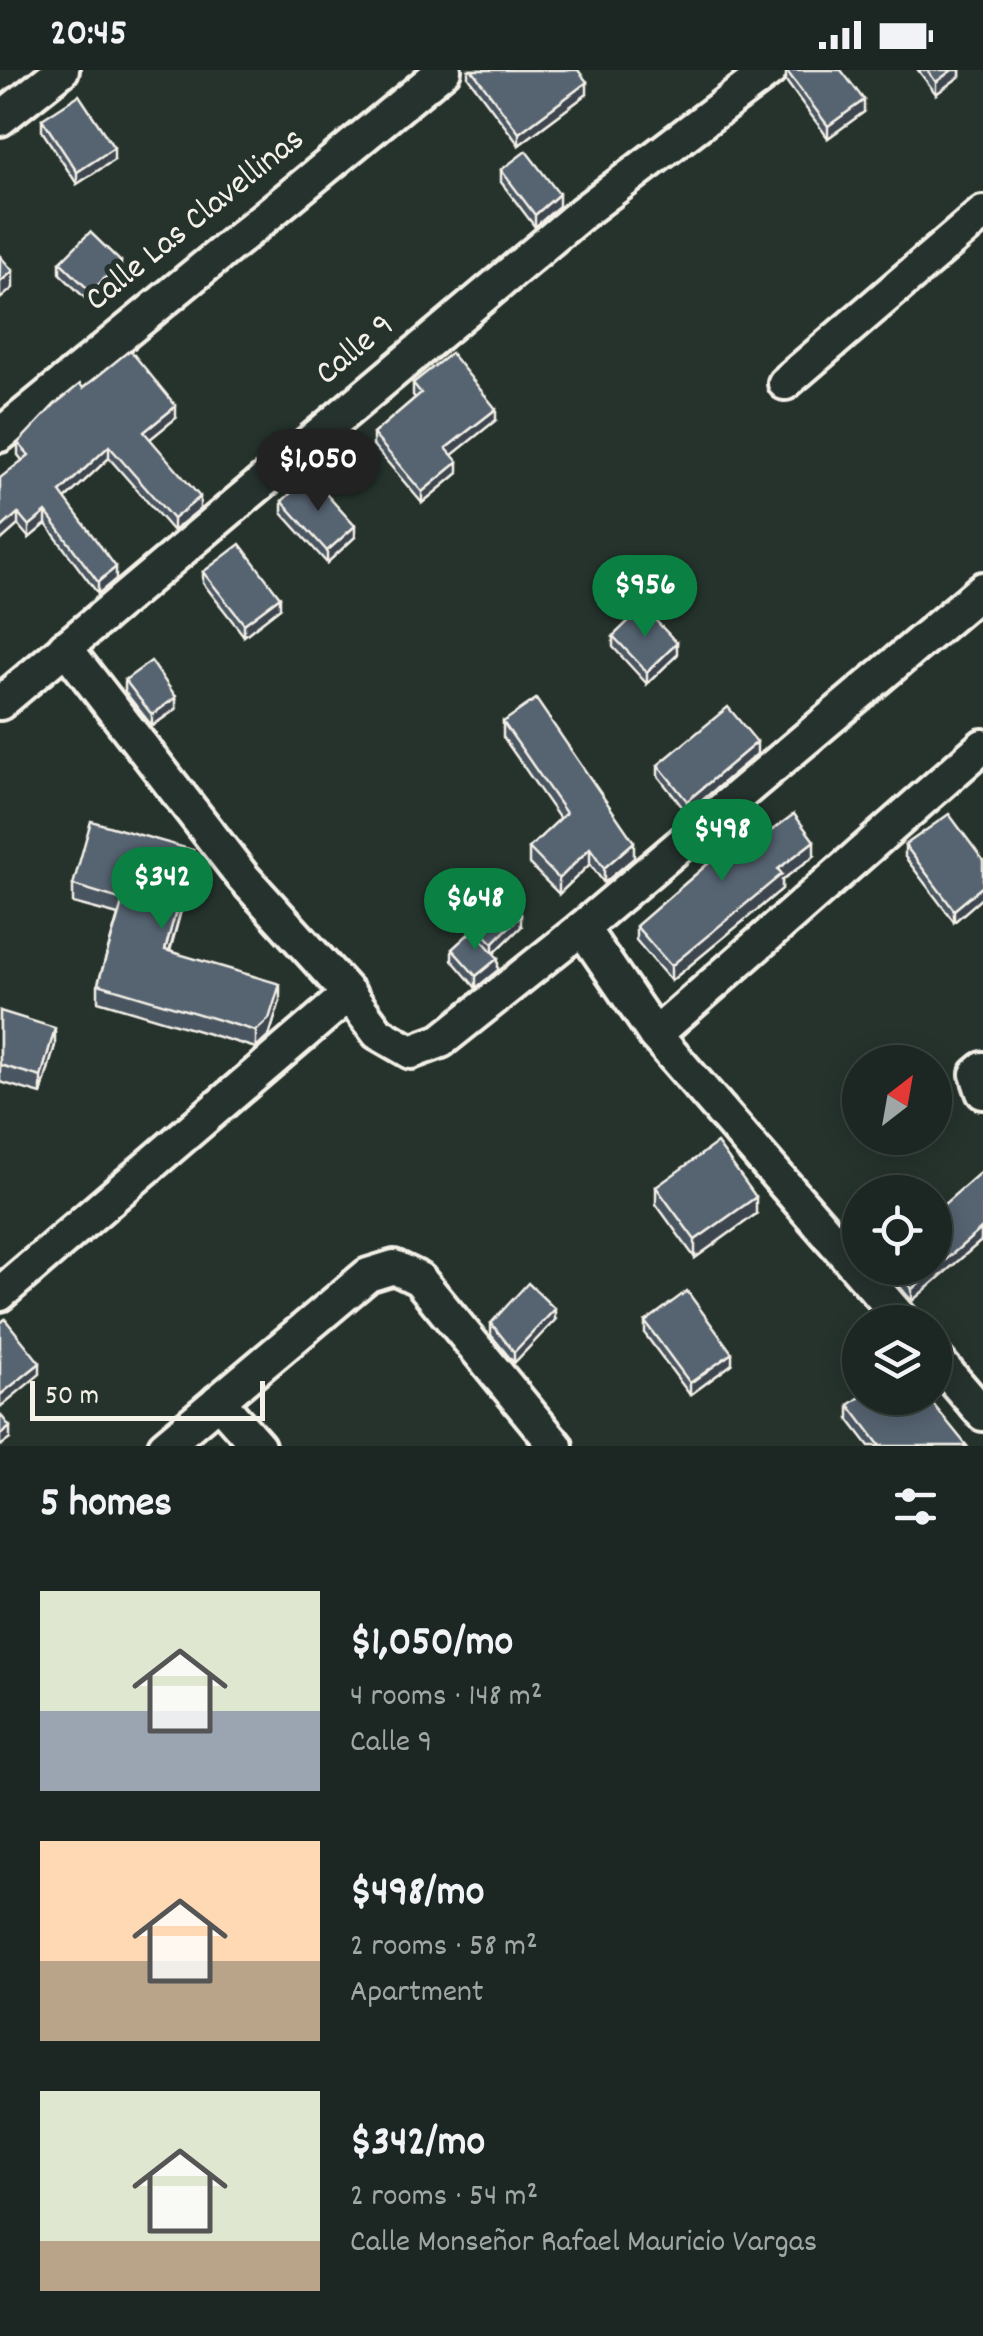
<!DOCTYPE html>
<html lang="en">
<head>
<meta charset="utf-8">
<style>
  :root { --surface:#1c2622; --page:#29322f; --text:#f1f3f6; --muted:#a0a5a5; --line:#3a4340; --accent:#0b8043 }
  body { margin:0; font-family:Dekko,sans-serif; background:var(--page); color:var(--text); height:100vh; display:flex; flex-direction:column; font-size:38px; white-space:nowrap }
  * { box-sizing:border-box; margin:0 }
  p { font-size:32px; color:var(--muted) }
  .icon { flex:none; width:55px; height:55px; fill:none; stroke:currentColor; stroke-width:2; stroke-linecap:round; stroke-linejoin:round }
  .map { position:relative; height:1376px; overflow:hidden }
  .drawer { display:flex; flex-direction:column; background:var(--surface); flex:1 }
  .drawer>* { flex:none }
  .needle { width:65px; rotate:31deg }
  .tools { position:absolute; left:842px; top:975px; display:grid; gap:20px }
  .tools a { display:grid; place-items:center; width:110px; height:110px; border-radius:50%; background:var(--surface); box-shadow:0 5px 25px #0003,0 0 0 2px var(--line); font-size:50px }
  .scale { position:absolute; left:30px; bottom:25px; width:235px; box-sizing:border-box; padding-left:10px; border:5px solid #f4f1e8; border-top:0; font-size:28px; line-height:35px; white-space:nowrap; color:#f4f1e8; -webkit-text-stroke:8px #26332d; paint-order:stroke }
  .price { position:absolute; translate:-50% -85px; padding:0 22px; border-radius:35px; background:var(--accent); color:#fff; font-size:32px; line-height:65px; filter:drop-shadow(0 2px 5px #0008) }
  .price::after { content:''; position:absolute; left:50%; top:60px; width:30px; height:22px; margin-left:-15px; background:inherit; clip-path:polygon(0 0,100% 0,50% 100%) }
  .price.current { background:#222; color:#fff }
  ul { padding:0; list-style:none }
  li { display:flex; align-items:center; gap:30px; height:250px; padding:0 40px }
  li span { display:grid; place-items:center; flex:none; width:280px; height:200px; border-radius:0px; color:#555 }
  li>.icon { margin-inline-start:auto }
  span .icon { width:120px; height:120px; fill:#fffc; stroke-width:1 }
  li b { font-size:42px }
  h2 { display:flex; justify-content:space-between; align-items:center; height:120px; padding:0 40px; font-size:42px }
  .status { display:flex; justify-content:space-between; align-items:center; height:70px; padding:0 50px; background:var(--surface); direction:ltr }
  .status svg { height:28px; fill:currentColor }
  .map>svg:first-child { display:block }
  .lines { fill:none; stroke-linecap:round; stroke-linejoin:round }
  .minor-casing { stroke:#f4f1e8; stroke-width:40 }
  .minor { stroke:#26332d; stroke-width:32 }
  .wall { fill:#4a5561; stroke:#f4f1e8; stroke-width:2.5 }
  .shaded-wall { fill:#3c454f; stroke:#f4f1e8; stroke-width:2.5 }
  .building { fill:#566371; stroke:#f4f1e8; stroke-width:2.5 }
  .labels { text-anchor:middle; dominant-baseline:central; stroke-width:10; stroke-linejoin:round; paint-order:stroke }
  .street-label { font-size:35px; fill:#f4f1e8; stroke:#26332d }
</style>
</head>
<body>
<div class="status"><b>20:45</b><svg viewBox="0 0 49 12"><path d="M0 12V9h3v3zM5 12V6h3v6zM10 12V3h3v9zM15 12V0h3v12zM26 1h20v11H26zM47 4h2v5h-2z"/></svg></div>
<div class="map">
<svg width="983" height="1376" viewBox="0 0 983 1376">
  <rect width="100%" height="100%" fill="#26332d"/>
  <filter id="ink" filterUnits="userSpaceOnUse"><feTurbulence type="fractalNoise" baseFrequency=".01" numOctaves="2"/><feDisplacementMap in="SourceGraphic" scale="20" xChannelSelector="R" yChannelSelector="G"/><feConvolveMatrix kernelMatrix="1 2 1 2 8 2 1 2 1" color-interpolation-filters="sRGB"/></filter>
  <g filter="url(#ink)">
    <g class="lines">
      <g class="minor-casing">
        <g id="minor">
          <polyline points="0,49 62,0"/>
          <polyline points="785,313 983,143"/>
          <polyline points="0,365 444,0"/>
          <polyline points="65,577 242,806 349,924 378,963 411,982 441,971 582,858 983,519"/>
          <polyline points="0,633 582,143 770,0"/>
          <polyline points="582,858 655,965 904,1252"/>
          <polyline points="655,965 983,676"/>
          <polyline points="983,999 977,1004 983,1022"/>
          <polyline points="0,1224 349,924"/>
          <polyline points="935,1288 983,1344"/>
          <polyline points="218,1331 258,1376"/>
          <polyline points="165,1376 368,1205 394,1197 419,1209 556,1376"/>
        </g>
      </g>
      <use href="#minor" class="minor"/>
    </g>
    <g class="wall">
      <polygon points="468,0 578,0 587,24 519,75 468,7"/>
      <polygon points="786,0 864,42 828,68 786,11"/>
      <polygon points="918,0 960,0 960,6 936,24"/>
      <polygon points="42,49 114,90 77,114 42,61"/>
      <polygon points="501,100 559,136 535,157 501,112"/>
      <polygon points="60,192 121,203 91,234 60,204"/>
      <polygon points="413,313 496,350 452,385 458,403 422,433 373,375 373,364 415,328 413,325"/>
      <polygon points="83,318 176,348 150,369 200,439 173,461 109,388 65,429 116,509 98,524 46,454 29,468 18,455 0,471 22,390 18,385 18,373"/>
      <polygon points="282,431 355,467 327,493 282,443"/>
      <polygon points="203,502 280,538 244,566 203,513"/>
      <polygon points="613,566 677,585 647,614 613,577"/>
      <polygon points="125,610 176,639 152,656 125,622"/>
      <polygon points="503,652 634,788 604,813 590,794 559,824 529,794 529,778 560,749 503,667"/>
      <polygon points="757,684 687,743 658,706 658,695"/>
      <polygon points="703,767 814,786 782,810 782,819 671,911 636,870 636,856 711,791 703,782"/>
      <polygon points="905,775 983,790 983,827 954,852 905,787"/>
      <polygon points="193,797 170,881 280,931 269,966 256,978 98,931 98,914 118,845 73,833 73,815"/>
      <polygon points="471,850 521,857 494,883 498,900 476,918 452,890 452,879 471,862"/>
      <polygon points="0,941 55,975 41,1024 0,1012"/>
      <polygon points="983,1100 983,1173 981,1171 912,1231 884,1198 935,1198"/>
      <polygon points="656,1117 756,1144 695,1188 656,1134"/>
      <polygon points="555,1250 514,1293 491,1265 491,1253"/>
      <polygon points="645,1252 732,1294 690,1325 645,1264"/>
      <polygon points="849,1335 967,1376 869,1376 849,1350"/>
    </g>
    <g class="shaded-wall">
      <polygon points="952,0 960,0 960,6 936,24 936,12"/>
      <polygon points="587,12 587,24 519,75 519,63"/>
      <polygon points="864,30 864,42 828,68 828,56"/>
      <polygon points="114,78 114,90 77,114 77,102"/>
      <polygon points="559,124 559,136 535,157 535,145"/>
      <polygon points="121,192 121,203 91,234 91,222"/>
      <polygon points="13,201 13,218 0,229 0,212"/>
      <polygon points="176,336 176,348 144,374 144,362"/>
      <polygon points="496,339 496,350 446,390 446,378"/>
      <polygon points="109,376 109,388 60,434 60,422"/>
      <polygon points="458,392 458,403 422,433 422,422"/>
      <polygon points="200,427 200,439 173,461 173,449"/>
      <polygon points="46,442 46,454 29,468 29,456"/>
      <polygon points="18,443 18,455 0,471 0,459"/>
      <polygon points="355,456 355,467 327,493 327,481"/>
      <polygon points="116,497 116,509 98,524 98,512"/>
      <polygon points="280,527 280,538 244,566 244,554"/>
      <polygon points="677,573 677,585 647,614 647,602"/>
      <polygon points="176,627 176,639 152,656 152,645"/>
      <polygon points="757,672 757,684 687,743 687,731"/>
      <polygon points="814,771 814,786 782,810 782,819 671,911 671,896 778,799"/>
      <polygon points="634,772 634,788 604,813 604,798"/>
      <polygon points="590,778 590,794 559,824 559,809"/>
      <polygon points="193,780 193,797 165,897 165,880"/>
      <polygon points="983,816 983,827 954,852 954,840"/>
      <polygon points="521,845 521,857 493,884 493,873"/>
      <polygon points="498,888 498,900 476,918 476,906"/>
      <polygon points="280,914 280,931 269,966 256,978 256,961"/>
      <polygon points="55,958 55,975 41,1024 41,1007"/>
      <polygon points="756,1127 756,1144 695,1188 695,1170"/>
      <polygon points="981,1159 981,1171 912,1231 912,1219"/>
      <polygon points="555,1239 555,1250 514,1293 514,1282"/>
      <polygon points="732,1283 732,1294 690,1325 690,1313"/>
      <polygon points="40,1293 40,1304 0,1337 0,1325"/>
      <polygon points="10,1357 10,1369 0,1376 0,1365"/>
    </g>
    <g class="building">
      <polygon points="472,0 578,0 587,12 519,63"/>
      <polygon points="786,0 841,0 864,30 828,56"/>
      <polygon points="927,0 952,0 936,12"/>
      <polygon points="79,25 114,78 77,102 42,49"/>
      <polygon points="526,81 559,124 535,145 501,100"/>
      <polygon points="90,162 121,192 91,222 60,192"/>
      <polygon points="0,186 13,201 0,212"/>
      <polygon points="130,280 176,336 144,362 200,427 173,449 109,376 60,422 116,497 98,512 46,442 29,456 18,443 0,459 0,408 29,385 18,373 55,334 80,314 83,318"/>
      <polygon points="451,283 496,339 446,378 458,392 422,422 373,364 421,323 413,313"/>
      <polygon points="310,406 355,456 327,481 282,431"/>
      <polygon points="240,474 280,527 244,554 203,502"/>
      <polygon points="643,537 677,573 647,602 613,566"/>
      <polygon points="151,591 176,627 152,645 125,610"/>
      <polygon points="536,629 634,772 604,798 590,778 559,809 529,778 566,743 503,652"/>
      <polygon points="728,637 757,672 687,731 658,695"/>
      <polygon points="732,743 756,772 794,744 814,771 778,799 782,804 671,896 636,856 718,785 703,767"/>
      <polygon points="949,744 983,790 983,816 954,840 905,775"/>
      <polygon points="91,751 193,780 165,880 280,914 269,949 256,961 98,914 123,830 73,815"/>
      <polygon points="499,823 521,845 493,873 471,850"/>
      <polygon points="473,860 498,888 476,906 452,879"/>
      <polygon points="0,941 55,958 41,1007 0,995"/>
      <polygon points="717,1073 756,1127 695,1170 656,1117"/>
      <polygon points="983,1100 983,1161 981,1159 912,1219 893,1198 935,1198 935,1142"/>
      <polygon points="528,1213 555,1239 514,1282 491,1253"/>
      <polygon points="687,1221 732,1283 690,1313 645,1252"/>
      <polygon points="5,1249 40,1293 0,1325 0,1253"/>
      <polygon points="860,1327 928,1328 967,1376 880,1376 849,1335"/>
      <polygon points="0,1344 10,1357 0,1365"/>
    </g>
  </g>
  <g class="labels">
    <g class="street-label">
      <text transform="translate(196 151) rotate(-39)">Calle Las Clavellinas</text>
      <text transform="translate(356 281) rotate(-40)">Calle 9</text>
    </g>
  </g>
</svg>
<div class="tools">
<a><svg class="needle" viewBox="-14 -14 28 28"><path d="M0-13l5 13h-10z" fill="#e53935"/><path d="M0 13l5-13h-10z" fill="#a0a5a5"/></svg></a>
<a><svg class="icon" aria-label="locate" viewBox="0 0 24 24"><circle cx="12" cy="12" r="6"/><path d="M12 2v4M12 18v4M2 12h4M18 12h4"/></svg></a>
<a><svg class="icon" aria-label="layers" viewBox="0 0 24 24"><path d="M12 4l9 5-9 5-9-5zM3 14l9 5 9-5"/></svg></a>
</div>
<div class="scale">50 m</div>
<b class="price current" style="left:318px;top:444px">$1,050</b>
<b class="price" style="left:645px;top:570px">$956</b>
<b class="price" style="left:722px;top:814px">$498</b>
<b class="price" style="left:162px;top:862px">$342</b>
<b class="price" style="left:475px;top:883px">$648</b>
</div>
<section class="drawer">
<h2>5 homes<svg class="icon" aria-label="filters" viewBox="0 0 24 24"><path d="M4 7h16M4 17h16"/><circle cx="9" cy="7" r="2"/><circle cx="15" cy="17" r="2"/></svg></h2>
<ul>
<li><span style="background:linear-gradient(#dfe7d0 60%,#9aa5b1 0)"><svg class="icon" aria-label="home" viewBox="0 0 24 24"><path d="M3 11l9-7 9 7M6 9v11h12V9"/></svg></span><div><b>$1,050/mo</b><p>4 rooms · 148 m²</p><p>Calle 9</p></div></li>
<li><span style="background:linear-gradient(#ffd9b3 60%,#b9a48a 0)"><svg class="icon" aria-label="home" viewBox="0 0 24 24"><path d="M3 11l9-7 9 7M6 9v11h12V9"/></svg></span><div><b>$498/mo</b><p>2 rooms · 58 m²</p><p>Apartment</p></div></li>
<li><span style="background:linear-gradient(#dfe7d0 75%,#b9a48a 0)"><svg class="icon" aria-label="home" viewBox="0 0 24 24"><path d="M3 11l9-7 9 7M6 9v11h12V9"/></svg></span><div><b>$342/mo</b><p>2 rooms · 54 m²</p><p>Calle Monseñor Rafael Mauricio Vargas</p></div></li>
</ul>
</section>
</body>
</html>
